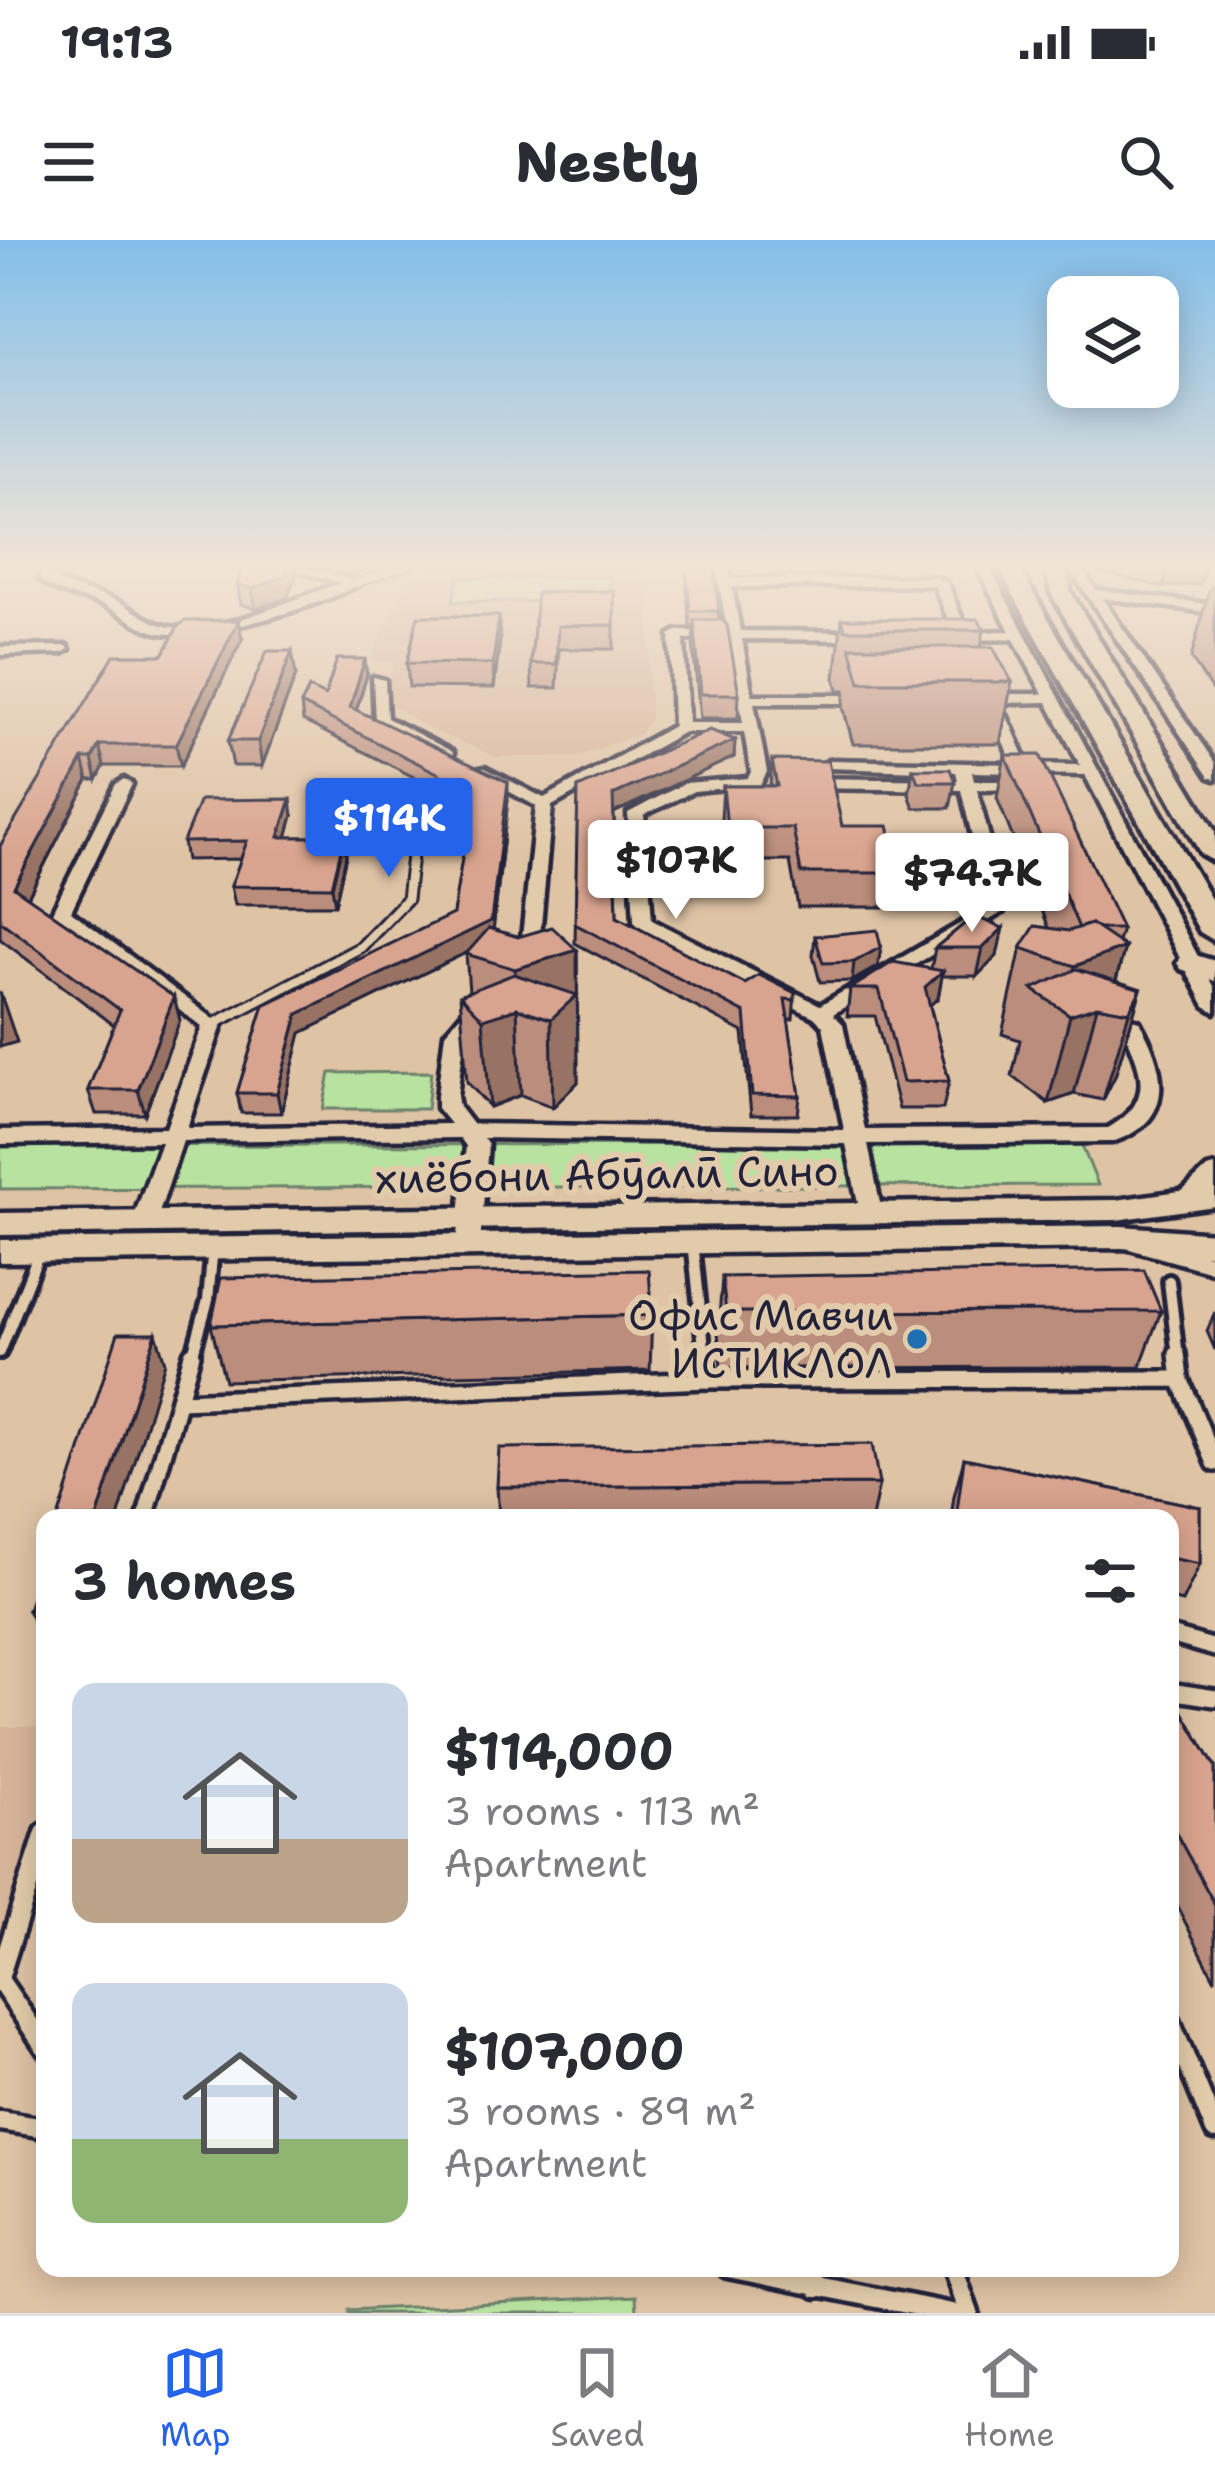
<!DOCTYPE html>
<html lang="en">
<head>
<meta charset="utf-8">
<style>
  :root { --surface:#fff; --page:#f2f2f3; --text:#2b2b33; --muted:#7c7c81; --line:#e1e1e2; --accent:#2563eb }
  body { margin:0; font-family:"Shantell Sans",sans-serif; background:var(--page); color:var(--text); height:100vh; display:flex; flex-direction:column; font-size:45px; white-space:nowrap }
  * { box-sizing:border-box; margin:0 }
  p { font-size:39px; color:var(--muted) }
  .icon { flex:none; width:66px; height:66px; fill:none; stroke:currentColor; stroke-width:2; stroke-linecap:round; stroke-linejoin:round }
  .map { position:relative; flex:1; overflow:hidden }
  .sheet { position:absolute; left:36px; top:1269px; width:1143px; height:768px; display:flex; flex-direction:column; background:var(--surface); border-radius:24px; box-shadow:0 6px 30px #0003 }
  .sheet>* { flex:none }
  .fabs { position:absolute; left:1047px; top:36px; display:grid; gap:24px }
  .fabs a { display:grid; place-items:center; width:132px; height:132px; border-radius:24px; background:var(--surface); box-shadow:0 6px 30px #0003; font-size:60px }
  .price { position:absolute; translate:-50% -102px; padding:0 27px; border-radius:12px; background:#fff; color:#222; font-size:39px; line-height:78px; filter:drop-shadow(0 3px 6px #0008) }
  .price::after { content:''; position:absolute; left:50%; top:72px; width:36px; height:27px; margin-left:-18px; background:inherit; clip-path:polygon(0 0,100% 0,50% 100%) }
  .price.current { background:var(--accent); color:#fff }
  ul { padding:0; list-style:none }
  li { display:flex; align-items:center; gap:36px; height:300px; padding:0 36px }
  li span { display:grid; place-items:center; flex:none; width:336px; height:240px; border-radius:24px; color:#555 }
  li>.icon { margin-inline-start:auto }
  span .icon { width:144px; height:144px; fill:#fffc; stroke-width:1 }
  li b { font-size:51px }
  h2 { display:flex; justify-content:space-between; align-items:center; height:144px; padding:0 36px; font-size:51px }
  .status { display:flex; justify-content:space-between; align-items:center; height:84px; padding:0 60px; background:var(--surface); direction:ltr }
  .status svg { height:33px; fill:currentColor }
  header { display:flex; justify-content:space-between; align-items:center; height:156px; padding:0 36px; background:var(--surface); font-size:54px; font-weight:800 }
  .tabs { display:flex; justify-content:space-around; align-items:center; height:168px; border-top:3px solid var(--line); background:var(--surface); font-size:33px; color:var(--muted) }
  .tabs a { display:grid; justify-items:center; gap:6px }
  .tabs .current { color:var(--accent) }
  .map>svg:first-child { display:block }
  .built { fill:#d6b49a }
  .green { fill:#b8e29f; stroke:#6d826d; stroke-width:3 }
  .lines { fill:none; stroke-linecap:round; stroke-linejoin:round }
  .canal { fill:#8ccfed; fill-rule:evenodd }
  .service-far4-casing { stroke:#22223b; stroke-width:12 }
  .service-far3-casing { stroke:#22223b; stroke-width:15 }
  .service-far2-casing { stroke:#22223b; stroke-width:20 }
  .service-far1-casing { stroke:#22223b; stroke-width:24 }
  .service-casing { stroke:#22223b; stroke-width:27 }
  .minor-casing { stroke:#22223b; stroke-width:9 }
  .secondary-casing { stroke:#22223b; stroke-width:9 }
  .primary-casing { stroke:#22223b; stroke-width:9 }
  .service-far4 { stroke:#e1cbaa; stroke-width:8 }
  .service-far3 { stroke:#e1cbaa; stroke-width:9 }
  .service-far2 { stroke:#e1cbaa; stroke-width:10 }
  .service-far1 { stroke:#e1cbaa; stroke-width:15 }
  .service { stroke:#e1cbaa; stroke-width:18 }
  .minor { fill:#e1cbaa; fill-rule:evenodd }
  .secondary { fill:#e1cbaa; fill-rule:evenodd }
  .primary { fill:#e1cbaa; fill-rule:evenodd }
  .wall { fill:#bb8d7b; stroke:#22223b; stroke-width:3 }
  .shaded-wall { fill:#987364; stroke:#22223b; stroke-width:3 }
  .building { fill:#d9a48f; stroke:#22223b; stroke-width:3 }
  .poi-dot { fill:#1f6fb2; stroke:#e1cbaa; stroke-width:4.5 }
  .labels { text-anchor:middle; dominant-baseline:central; stroke-width:12; stroke-linejoin:round; paint-order:stroke }
  .street-label { font-size:42px; fill:#22223b; stroke:#e1cbaa }
  .poi-label { font-size:42px; fill:#22223b; stroke:#e1cbaa; text-anchor:end }
</style>
</head>
<body>
<div class="status"><b>19:13</b><svg viewBox="0 0 49 12"><path d="M0 12V9h3v3zM5 12V6h3v6zM10 12V3h3v9zM15 12V0h3v12zM26 1h20v11H26zM47 4h2v5h-2z"/></svg></div>
<header><svg class="icon" aria-label="menu" viewBox="0 0 24 24"><path d="M4 6h16M4 12h16M4 18h16"/></svg>Nestly<svg class="icon" aria-label="search" viewBox="0 0 24 24"><circle cx="10" cy="10" r="6"/><path d="M15 15l6 6"/></svg></header>
<div class="map">
<svg width="1215" height="2073" viewBox="0 0 1215 2073">
  <rect width="100%" height="100%" fill="#dfc3a5"/>
  <filter id="ink" filterUnits="userSpaceOnUse"><feTurbulence type="fractalNoise" baseFrequency=".00833" numOctaves="2"/><feDisplacementMap in="SourceGraphic" scale="24" xChannelSelector="R" yChannelSelector="G"/><feConvolveMatrix kernelMatrix="1 2 1 2 8 2 1 2 1" color-interpolation-filters="sRGB"/></filter>
  <g filter="url(#ink)">
    <g class="built">
      <polygon points="426,325 630,325 649,333 650,481 639,494 577,517 497,517 429,489 384,460 394,422 370,421 410,335"/>
      <polygon points="0,1487 45,1487 45,1595 0,1758"/>
    </g>
    <g class="green">
      <polygon points="610,337 610,362 453,361 458,338"/>
      <polygon points="431,832 427,869 323,869 330,833"/>
      <polygon points="1081,903 1098,945 0,949 0,906"/>
      <polygon points="636,2056 637,2073 349,2073 349,2070"/>
    </g>
    <g class="lines">
      <polygon class="canal" points="1099,345 1215,359 1215,367 1094,352 1094,346"/>
      <g class="service-far4-casing">
        <polyline id="service-far4" points="355,343 409,325"/>
      </g>
      <g class="service-far3-casing">
        <polyline id="service-far3" points="212,785 361,707 407,659 414,598"/>
      </g>
      <g class="service-far2-casing">
        <g id="service-far2">
          <polyline points="693,1002 705,1117"/>
          <polyline points="1169,1041 1178,1117"/>
          <polyline points="0,1112 40,1010"/>
          <polyline points="192,1117 208,1060 213,1007"/>
        </g>
      </g>
      <g class="service-far1-casing">
        <g id="service-far1">
          <polyline points="705,1114 708,1140"/>
          <polyline points="1177,1114 1180,1139"/>
          <polyline points="179,1161 708,1140 1180,1139 1215,1223"/>
          <polyline points="145,1278 192,1114"/>
          <polyline points="1170,1395 1215,1408"/>
          <polyline points="1170,1451 1215,1458"/>
        </g>
      </g>
      <g class="service-casing">
        <g id="service">
          <polyline points="0,1735 45,1593"/>
          <polyline points="0,1741 45,1807"/>
          <polyline points="1170,1781 1215,1890"/>
          <polyline points="0,1881 45,1888"/>
          <polyline points="728,2028 952,2073"/>
          <polyline points="812,2028 817,2048"/>
          <polyline points="953,2028 969,2073"/>
        </g>
      </g>
      <g class="minor-casing">
        <g id="minor">
          <path d="M48,325h12l-8,12c19,13 40,14 60,22 18,7 32,21 50,26 52,15 129,-27 179,-42l-62,-18h22l60,18c-39,23 -161,60 -205,49 -21,-5 -37,-22 -58,-29 -21,-7 -43,-9 -59,-25z"/>
          <path d="M716,325h12l3,14 205,-2 12,7 19,48 43,-1 -34,-66h12l227,423v24l-10,-6 -120,-231 -53,-1 4,15 -59,1 28,109 -2,13 -170,102 10,10 22,106 243,-2c49,-28 33,-59 14,-103l10,-6 7,2c27,48 38,100 -27,121l-244,2 14,69 -11,8 -11,-8 -14,-69 -363,-6 5,7 -8,100 -12,8 -12,-8 10,-99 -6,-8 -277,3 -27,81 -12,8 -12,-8 29,-80 -161,2v-14l166,-2 36,-101 -150,-115 64,-128 8,-5 8,5 -61,127 151,114 -35,103 263,-4 -13,-16v-12l8,-63 31,-37 7,-2 10,6 -28,34 -8,62 2,11 13,17 372,6 -21,-104 -9,-9 -163,-80 -17,-15 -6,-109 57,-30 63,-5 3,-6 -7,-40h-60l-132,74 -13,141 -13,19 -7,2 -9,-6 11,-15 15,-141 -65,-35 14,-3 59,30 129,-72 -3,-91 7,-4h50zM934,345l19,47 -7,1v6l10,1 10,12 7,-4 -3,-8 44,-1 29,55h-46l-7,-3 -15,8 11,4 27,61 -183,-4 -8,5 3,3 131,4 2,8 -158,-2 -8,5 8,5 161,2 26,109 -2,10 -165,96 -168,-85 -8,-105 50,-24 66,-6 7,-13 -13,-69h121l7,-4 -7,-4h-123l-10,-56 126,1 7,-4 -7,-4 -128,-1 -8,-44zM684,399h45l14,84h-55zM1047,462l33,63 -52,-1 -27,-61zM972,532l45,1 3,8h-46z"/>
          <polygon points="1067,325 1079,325 1096,350 1215,365 1215,373 1102,358 1215,523 1215,539 1209,537"/>
          <polygon points="67,406 69,409 62,413 0,415 0,407"/>
          <polygon points="373,437 385,440 387,478 453,512 453,518 443,518 375,483"/>
          <polygon points="1215,926 1215,946 1193,966 1177,966 1174,961 1177,956 1207,928"/>
          <polygon points="1137,995 1215,1017 1215,1033 1129,1009 1125,1003 1129,997"/>
        </g>
      </g>
      <g class="secondary-casing">
        <g id="secondary">
          <polygon points="1215,946 1215,966 1116,980 0,995 0,973 1116,960"/>
          <polygon points="1121,986 1215,993 1215,1015 1121,1008 0,1022 0,1000"/>
        </g>
      </g>
      <g class="primary-casing">
        <g id="primary">
          <polygon points="997,325 1017,325 1215,666 1215,701 1200,692"/>
          <polygon points="1044,325 1064,325 1071,353 1215,591 1215,622 1201,614 1051,353"/>
          <polygon points="1192,714 1215,721 1215,741 1181,729 1177,723 1181,717"/>
        </g>
      </g>
      <use href="#service-far4" class="service-far4"/>
      <use href="#service-far3" class="service-far3"/>
      <use href="#service-far2" class="service-far2"/>
      <use href="#service-far1" class="service-far1"/>
      <use href="#service" class="service"/>
      <use href="#minor" class="minor"/>
      <use href="#secondary" class="secondary"/>
      <use href="#primary" class="primary"/>
    </g>
    <g class="wall">
      <polygon points="246,325 295,325 296,335 287,358 256,369 241,364 237,344"/>
      <polygon points="318,325 372,325 352,336"/>
      <polygon points="685,325 713,325 719,380 739,454 738,478 700,478 693,404 694,386 690,386"/>
      <polygon points="1097,325 1207,325 1200,344 1163,347 1096,331"/>
      <polygon points="1215,344 1215,455 1191,418 1209,350"/>
      <polygon points="614,351 614,409 559,409 557,448 532,448 531,424 537,353"/>
      <polygon points="842,379 984,390 981,407 1012,442 1000,504 853,504 843,467 845,450 838,450 835,438"/>
      <polygon points="242,399 181,526 104,526 97,540 88,540 28,657 180,780 145,874 96,874 88,850 114,785 0,699 0,606 163,415"/>
      <polygon points="500,399 494,448 409,447 407,423"/>
      <polygon points="296,435 262,526 233,526 228,501"/>
      <polygon points="367,435 356,470 508,560 493,690 577,710 578,842 553,867 521,855 490,867 467,842 460,755 469,751 466,714 468,712 301,793 281,873 241,873 237,853 264,765 453,674 471,566 303,481 301,464 325,456"/>
      <polygon points="735,500 734,517 614,573 617,677 745,744 795,753 793,779 788,779 800,856 798,875 751,875 743,792 575,703 578,548"/>
      <polygon points="1005,515 1122,689 1118,702 1125,707 1116,741 1141,749 1115,836 1103,860 1074,854 1048,863 1012,836 1020,800 1002,794 1021,708 1049,688 997,558"/>
      <polygon points="772,520 842,586 902,633 897,667 798,667 790,621 725,621 721,579 723,546 770,546"/>
      <polygon points="913,529 955,542 950,568 914,568 909,554"/>
      <polygon points="293,576 287,597 344,597 346,615 335,665 235,665 231,646 241,619 186,620 183,602"/>
      <polygon points="974,676 997,716 977,736 942,736 938,758 930,765 949,841 943,869 899,869 875,776 847,776 850,749 931,729 935,708"/>
      <polygon points="815,696 881,707 878,726 852,741 820,742 813,715"/>
      <polygon points="722,1037 1161,1071 1140,1127 721,1128 718,1092"/>
      <polygon points="1215,1072 1215,1110 1207,1091"/>
      <polygon points="652,1075 650,1130 225,1141 211,1085"/>
      <polygon points="964,1218 1200,1267 1200,1324 1182,1362 1170,1359 1170,1278 951,1278 954,1256"/>
      <polygon points="879,1244 872,1278 499,1278 497,1247"/>
      <polygon points="45,1318 45,1399 42,1399 28,1370"/>
      <polygon points="1170,1450 1215,1527 1215,1740 1170,1653"/>
    </g>
    <g class="shaded-wall">
      <polygon points="289,325 295,325 296,335 287,358 256,369 252,349"/>
      <polygon points="351,325 372,325 352,336"/>
      <polygon points="1168,325 1207,325 1200,344 1163,347"/>
      <polygon points="499,376 500,399 494,448 493,424"/>
      <polygon points="239,380 242,399 181,526 176,505"/>
      <polygon points="292,411 296,435 262,526 258,501"/>
      <polygon points="365,419 367,435 352,484 350,467"/>
      <polygon points="735,500 734,517 613,573 613,555"/>
      <polygon points="99,505 104,526 97,540 92,519"/>
      <polygon points="83,519 88,540 21,670 14,647"/>
      <polygon points="508,542 508,560 492,700 301,793 281,873 277,853 298,774 491,681"/>
      <polygon points="291,559 293,576 282,615 279,597"/>
      <polygon points="344,597 346,615 335,665 332,647"/>
      <polygon points="1003,688 997,716 977,736 983,708"/>
      <polygon points="881,707 878,726 852,741 854,722"/>
      <polygon points="1125,707 1108,768 1097,766 1074,854 1048,863 1070,775 1064,770 1075,726"/>
      <polygon points="577,710 578,842 553,867 551,779 517,768 515,729"/>
      <polygon points="943,731 938,758 920,774 925,747"/>
      <polygon points="1141,749 1115,836 1103,860 1129,772"/>
      <polygon points="0,752 17,802 0,807"/>
      <polygon points="174,757 180,780 145,874 138,850"/>
      <polygon points="517,768 521,855 490,867 483,779"/>
      <polygon points="156,1093 165,1122 118,1278 97,1278"/>
    </g>
    <g class="building">
      <polygon points="246,325 289,325 284,337 252,349 237,344"/>
      <polygon points="686,325 713,325 719,371 690,371"/>
      <polygon points="614,351 614,385 558,386 556,424 531,424 537,353"/>
      <polygon points="418,376 499,376 493,424 407,423"/>
      <polygon points="842,379 978,379 984,390 845,390"/>
      <polygon points="239,380 176,505 99,505 92,519 83,519 14,647 174,757 138,850 88,850 120,770 0,681 0,606 114,415 163,415 178,386 185,381"/>
      <polygon points="694,380 722,380 727,385 739,454 701,454"/>
      <polygon points="850,407 993,407 1012,442 860,442"/>
      <polygon points="267,411 292,411 258,501 228,501"/>
      <polygon points="337,419 365,419 350,467 508,542 491,681 298,774 277,853 237,853 264,765 453,674 473,551 301,464 309,448 325,456"/>
      <polygon points="710,490 735,500 613,555 617,677 745,744 759,735 795,753 795,760 785,759 800,856 752,855 745,773 575,684 578,548"/>
      <polygon points="1005,515 1040,515 1122,689 1098,689 1091,684 1079,688"/>
      <polygon points="772,520 828,521 842,586 888,586 902,633 801,633 793,588 727,588 723,546 777,546"/>
      <polygon points="913,529 950,529 955,542 918,542"/>
      <polygon points="291,559 279,597 344,597 332,647 231,646 247,601 183,602 200,560"/>
      <polygon points="974,676 1003,688 983,708 935,708"/>
      <polygon points="1091,684 1125,707 1075,726 1021,708 1035,686 1069,691"/>
      <polygon points="552,687 577,710 515,729 466,714 489,688 518,697"/>
      <polygon points="877,690 881,707 854,722 823,723 815,696"/>
      <polygon points="893,722 943,731 925,747 949,841 903,842 879,749 850,749"/>
      <polygon points="1077,729 1141,749 1129,772 1097,766 1070,775 1032,749"/>
      <polygon points="514,734 577,755 551,779 517,768 483,779 460,755"/>
      <polygon points="649,1030 652,1075 211,1085 221,1038"/>
      <polygon points="1144,1030 1161,1071 726,1072 722,1037"/>
      <polygon points="118,1093 156,1093 97,1278 58,1278"/>
      <polygon points="872,1204 879,1244 497,1247 499,1208"/>
      <polygon points="964,1218 1200,1267 1200,1324 1170,1318 1170,1278 987,1278 957,1271"/>
      <polygon points="45,1318 45,1370 28,1370"/>
      <polygon points="1170,1450 1215,1527 1215,1665 1170,1582"/>
    </g>
  </g>
  <linearGradient id="sky" x2="0" y2="1"><stop stop-color="#83bfea"/><stop offset="0.53" stop-color="#f1e4d6"/><stop offset="1" stop-color="#f1e4d6" stop-opacity="0"/></linearGradient>
  <rect width="1215" height="616" fill="url(#sky)"/>
  <circle class="poi-dot" cx="917" cy="1099" r="12"/>
  <g class="labels">
    <g class="street-label">
      <text transform="translate(607 934) rotate(-1)">хиёбони Абӯалӣ Сино</text>
    </g>
    <g class="poi-label">
      <text x="893" y="1075">Офис Мавчи<tspan x="893" dy="48">ИСТИКЛОЛ</tspan></text>
    </g>
  </g>
</svg>
<div class="fabs">
<a><svg class="icon" aria-label="layers" viewBox="0 0 24 24"><path d="M12 4l9 5-9 5-9-5zM3 14l9 5 9-5"/></svg></a>
</div>
<b class="price current" style="left:389px;top:640px">$114K</b>
<b class="price" style="left:676px;top:682px">$107K</b>
<b class="price" style="left:972px;top:695px">$74.7K</b>
<section class="sheet">
<h2>3 homes<svg class="icon" aria-label="filters" viewBox="0 0 24 24"><path d="M4 7h16M4 17h16"/><circle cx="9" cy="7" r="2"/><circle cx="15" cy="17" r="2"/></svg></h2>
<ul>
<li><span style="background:linear-gradient(#c9d6e8 65%,#b9a48a 0)"><svg class="icon" aria-label="home" viewBox="0 0 24 24"><path d="M3 11l9-7 9 7M6 9v11h12V9"/></svg></span><div><b>$114,000</b><p>3 rooms · 113 m²</p><p>Apartment</p></div></li>
<li><span style="background:linear-gradient(#c9d6e8 65%,#8fb573 0)"><svg class="icon" aria-label="home" viewBox="0 0 24 24"><path d="M3 11l9-7 9 7M6 9v11h12V9"/></svg></span><div><b>$107,000</b><p>3 rooms · 89 m²</p><p>Apartment</p></div></li>
</ul>
</section>
</div>
<nav class="tabs">
<a class="current"><svg class="icon" aria-label="map" viewBox="0 0 24 24"><path d="M3 6l6-2 6 2 6-2v14l-6 2-6-2-6 2zM9 4v14M15 6v14"/></svg>Map</a>
<a><svg class="icon" aria-label="saved" viewBox="0 0 24 24"><path d="M7 4h10v16l-5-4-5 4z"/></svg>Saved</a>
<a><svg class="icon" aria-label="home" viewBox="0 0 24 24"><path d="M3 11l9-7 9 7M6 9v11h12V9"/></svg>Home</a>
</nav>
</body>
</html>
